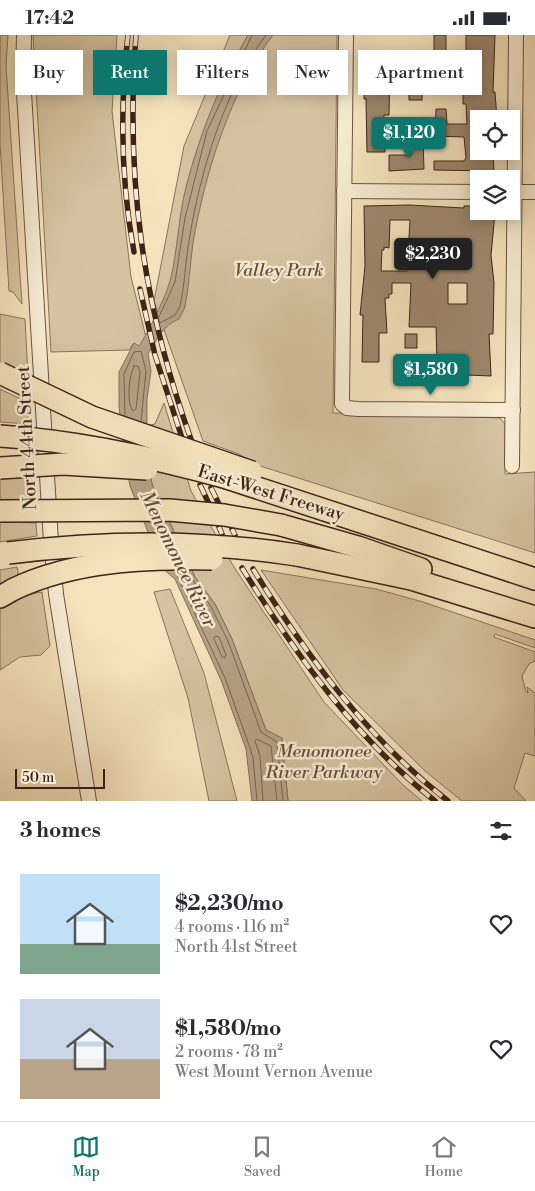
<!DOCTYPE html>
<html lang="en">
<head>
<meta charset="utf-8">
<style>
  :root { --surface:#fff; --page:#f2f2f3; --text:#2b2b33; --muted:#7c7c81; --line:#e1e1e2; --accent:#0f766e }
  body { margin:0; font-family:"Libre Bodoni",serif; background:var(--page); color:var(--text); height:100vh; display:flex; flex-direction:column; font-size:19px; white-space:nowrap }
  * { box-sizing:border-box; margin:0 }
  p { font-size:16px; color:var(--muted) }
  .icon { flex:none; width:28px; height:28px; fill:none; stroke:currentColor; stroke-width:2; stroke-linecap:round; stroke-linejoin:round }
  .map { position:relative; height:766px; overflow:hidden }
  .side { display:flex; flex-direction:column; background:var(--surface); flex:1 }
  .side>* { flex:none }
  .top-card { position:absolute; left:15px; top:15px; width:505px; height:45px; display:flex; gap:10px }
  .tools { position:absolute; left:470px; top:75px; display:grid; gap:10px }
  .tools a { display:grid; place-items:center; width:50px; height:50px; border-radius:0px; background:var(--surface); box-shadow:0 2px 12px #0003; font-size:25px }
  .scale { position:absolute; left:15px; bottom:12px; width:90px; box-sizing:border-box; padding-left:5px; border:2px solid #3c2417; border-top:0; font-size:14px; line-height:18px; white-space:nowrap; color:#3c2417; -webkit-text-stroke:4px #f8edd4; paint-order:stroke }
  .price { position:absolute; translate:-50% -42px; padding:0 11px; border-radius:5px; background:var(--accent); color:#fff; font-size:16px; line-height:32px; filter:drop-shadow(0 1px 2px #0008) }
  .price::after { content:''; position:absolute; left:50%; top:30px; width:15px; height:11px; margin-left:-8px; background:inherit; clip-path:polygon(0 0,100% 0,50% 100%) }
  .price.active { background:#222; color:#fff }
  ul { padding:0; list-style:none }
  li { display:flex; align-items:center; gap:15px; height:125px; padding:0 20px }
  li span { display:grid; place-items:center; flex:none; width:140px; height:100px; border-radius:0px; color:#555 }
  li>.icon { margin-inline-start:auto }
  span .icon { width:60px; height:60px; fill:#fffc; stroke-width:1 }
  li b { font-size:21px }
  h2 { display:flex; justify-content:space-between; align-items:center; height:60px; padding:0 20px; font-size:21px }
  .chip { padding:0 18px; border-radius:0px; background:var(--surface); box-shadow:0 2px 12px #0003; font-size:18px; line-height:45px }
  .chip.active { background:var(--accent); color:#fff }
  .status { display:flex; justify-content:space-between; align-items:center; height:35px; padding:0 25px; background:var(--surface); direction:ltr }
  .status svg { height:14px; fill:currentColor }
  .tabs { display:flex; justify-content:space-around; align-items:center; height:70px; border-top:1px solid var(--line); background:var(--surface); font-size:14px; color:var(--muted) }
  .tabs a { display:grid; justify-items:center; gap:2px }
  .tabs .active { color:var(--accent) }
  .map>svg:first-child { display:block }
  .green { fill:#d5c3a1; stroke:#88745c }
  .water { fill:#b5a285; stroke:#857059 }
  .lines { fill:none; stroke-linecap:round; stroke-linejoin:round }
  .shore { stroke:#78634e; stroke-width:1 }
  .building { fill:#9c876d; stroke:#3c2417; fill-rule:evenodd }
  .minor-casing { stroke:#6a5440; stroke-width:16 }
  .highway-casing { stroke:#3c2417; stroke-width:24 }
  .minor { stroke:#f8edd4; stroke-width:14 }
  .highway { stroke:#f4e3bd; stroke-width:21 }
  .rail-casing { stroke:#3c2417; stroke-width:5.5 }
  .rail { stroke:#f8edd4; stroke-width:4; stroke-dasharray:11; stroke-linecap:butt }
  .highway-bridge-casing { stroke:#3c2417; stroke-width:24; stroke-linecap:butt }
  .highway-bridge { stroke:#f4e3bd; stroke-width:21 }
  .labels { text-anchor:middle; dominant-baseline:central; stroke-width:5; stroke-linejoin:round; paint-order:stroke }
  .park-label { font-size:18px; font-style:italic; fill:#624c3a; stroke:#f8edd4 }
  .street-label { font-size:18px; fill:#3c2417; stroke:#f8edd4 }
  .water-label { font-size:19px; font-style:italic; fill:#604a38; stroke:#f8edd4 }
</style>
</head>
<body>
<div class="status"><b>17:42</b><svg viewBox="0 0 49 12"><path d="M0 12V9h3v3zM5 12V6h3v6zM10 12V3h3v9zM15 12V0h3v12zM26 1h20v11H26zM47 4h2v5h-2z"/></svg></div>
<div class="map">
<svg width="535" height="766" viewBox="0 0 535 766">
  <rect width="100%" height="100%" fill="#f4e3bd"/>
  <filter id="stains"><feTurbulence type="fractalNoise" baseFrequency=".004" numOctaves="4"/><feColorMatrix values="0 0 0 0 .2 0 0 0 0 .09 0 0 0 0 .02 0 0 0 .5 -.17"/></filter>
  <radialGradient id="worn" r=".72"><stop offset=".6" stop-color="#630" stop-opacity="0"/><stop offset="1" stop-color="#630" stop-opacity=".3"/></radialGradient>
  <g class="green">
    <polygon points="0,0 8,0 6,31 22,269 13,257 9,256 0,109"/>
    <polygon points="33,0 117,0 112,76 131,242 146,302 139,312 134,308 129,315 51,317"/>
    <polygon points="230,0 337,0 333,378 500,383 505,389 505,439 535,437 535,518 257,430 239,419 203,406 154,266 184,111"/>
    <polygon points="0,279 25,284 28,341 0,332"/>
    <polygon points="0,354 27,367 28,389 0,387"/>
    <polygon points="164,368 191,456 234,532 259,570 324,667 403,750 422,766 288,766 282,704 266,695 232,604 215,569 195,542 152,449 147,419 146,391 155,389"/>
    <polygon points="33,436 35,468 0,466 0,440"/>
    <polygon points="0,487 36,488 37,501 0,507"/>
    <polygon points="17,532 19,542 0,551 0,535"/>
    <polygon points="261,535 376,554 423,567 535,605 535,613 495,599 494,602 535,617 535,626 529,629 522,641 526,657 528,658 527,652 535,658 535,721 525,718 514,753 526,766 462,766 425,736 343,655"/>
    <polygon points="170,554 204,638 237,766 209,766 188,663 154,557"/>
    <polygon points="42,557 50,611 41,620 20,622 0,635 0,570 14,562"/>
  </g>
  <path class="water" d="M248,0h25c-43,57 -68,138 -80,208 -3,22 -4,43 -8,64l-6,12c-16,6 -22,21 -31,35l3,17 -4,28v55l5,30 43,93 20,27 17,35 34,91 16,8 6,63h-36l-6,-52 -25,-69 -46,-101 -13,-11 -32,-82 -5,-26 -6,-54v-34l15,-29 5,3c9,-13 27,-50 31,-65 8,-31 8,-63 16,-94 14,-54 34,-104 62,-152z"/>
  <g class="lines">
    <g class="shore">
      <path d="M252,0l-45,96 -22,87 -10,64 -17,37 2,4 15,-8 5,-9c5,-21 5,-43 9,-65 11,-69 35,-150 77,-206"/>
      <path d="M134,331h4l2,6 -4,37 -3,2c-7,-9 -4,-35 1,-45z"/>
      <polyline points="125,381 124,339 134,317 141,316 146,336 141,386"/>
      <polyline points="175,536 225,643 250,713 253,723 257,766"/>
      <polyline points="187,536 211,572 228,606 261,697 277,707 283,766"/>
      <polygon points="216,601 219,602 226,620 225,623 222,622 214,604"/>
      <polyline points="263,766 260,721 255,706 257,704 271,711 277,766"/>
    </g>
  </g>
  <g class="building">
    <rect x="434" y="0" width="12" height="35"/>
    <polygon points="466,0 495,0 493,57 495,57 497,84 479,84 479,116 493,116 494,136 434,135 434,126 464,126 466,123 464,102 435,101 436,74 446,74 447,89 467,89 466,69 463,69 463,59 466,57"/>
    <rect x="409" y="30" width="13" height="35"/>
    <polygon points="365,31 390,31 389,80 384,80 385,117 367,117 366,64 364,64"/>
    <polygon points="411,105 423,105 424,134 389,136 389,120 411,120"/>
    <path d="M409,170l55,3v-2h15v5l16,2 -4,42 3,28 -1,51h-4l2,42 -49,-2v7h-10l-1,-17 6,-1 -1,-36h-27l2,-44h-19v11h-3v4h-4l2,35h-8v29h-17l1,-47h-3l5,-49 -1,-60zM390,185h20l-3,51h-26l1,-21h2v-3l5,1zM448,248h19v21h-19z"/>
    <rect x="405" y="299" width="12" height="14"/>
  </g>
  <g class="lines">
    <g class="minor-casing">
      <g id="minor">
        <polyline points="24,0 23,41 51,507 56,559 89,766"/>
        <polyline points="346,0 342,369 347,373 358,374 513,375"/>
        <polyline points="344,156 479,157"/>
        <polyline points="511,157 535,157"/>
        <polyline points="512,431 516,0"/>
      </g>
    </g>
    <g class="highway-casing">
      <g id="highway">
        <polyline points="227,443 535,544"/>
        <polyline points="281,490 358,512 421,534"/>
        <polyline points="297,520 411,544 535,582"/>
        <polyline points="0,562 14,554"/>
      </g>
    </g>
    <use href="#minor" class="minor"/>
    <use href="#highway" class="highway"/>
    <g class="rail-casing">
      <g id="rail">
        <path d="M128,0c-8,71 -7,147 6,217"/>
        <path d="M136,0c-11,146 7,272 57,410"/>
        <polyline points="140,254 155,320 183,406"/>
        <polyline points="200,450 210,471"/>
        <polyline points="211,453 221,473"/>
        <polyline points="219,492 222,499"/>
        <polyline points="232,494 235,500"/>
        <path d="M242,533c53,85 113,170 193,233"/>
        <path d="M253,534c53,86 114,169 195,232"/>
      </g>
    </g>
    <use href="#rail" class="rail"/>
    <g class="highway-bridge-casing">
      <g id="highway-bridge">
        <polyline points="0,338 92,382 252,437"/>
        <path d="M0,401c78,5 152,21 227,42"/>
        <polyline points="0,433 63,429 147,434"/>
        <polyline points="0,476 169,475 224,480 281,490"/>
        <path d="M8,518c97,-12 192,-13 289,2"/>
        <path d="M14,554c61,-29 131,-31 198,-30"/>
      </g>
    </g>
    <use href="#highway-bridge" class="highway-bridge"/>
  </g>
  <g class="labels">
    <g class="park-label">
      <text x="279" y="235">Valley Park</text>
      <text x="324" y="716">Menomonee<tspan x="324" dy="21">River Parkway</tspan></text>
    </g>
    <g class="street-label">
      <text transform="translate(27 403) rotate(-93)">North 44th Street</text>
      <text transform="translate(271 458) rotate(17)">East-West Freeway</text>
    </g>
    <g class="water-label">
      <text transform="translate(178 524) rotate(64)">Menomonee River</text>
    </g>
  </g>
  <rect width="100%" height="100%" filter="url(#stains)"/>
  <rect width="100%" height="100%" fill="url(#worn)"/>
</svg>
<div class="tools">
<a><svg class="icon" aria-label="locate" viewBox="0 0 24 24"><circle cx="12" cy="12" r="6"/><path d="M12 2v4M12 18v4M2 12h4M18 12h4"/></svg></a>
<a><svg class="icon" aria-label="layers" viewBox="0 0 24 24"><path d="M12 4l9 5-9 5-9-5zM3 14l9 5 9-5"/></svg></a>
</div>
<div class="scale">50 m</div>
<b class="price" style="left:409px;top:124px">$1,120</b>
<b class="price active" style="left:433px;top:245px">$2,230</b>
<b class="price" style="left:431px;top:361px">$1,580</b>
<div class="top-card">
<a class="chip">Buy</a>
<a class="chip active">Rent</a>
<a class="chip">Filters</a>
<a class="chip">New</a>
<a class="chip">Apartment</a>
</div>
</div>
<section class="side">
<h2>3 homes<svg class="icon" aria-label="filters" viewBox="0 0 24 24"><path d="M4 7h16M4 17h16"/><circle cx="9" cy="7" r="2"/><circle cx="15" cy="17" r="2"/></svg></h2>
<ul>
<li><span style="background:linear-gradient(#bfe0f5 70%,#7fa58c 0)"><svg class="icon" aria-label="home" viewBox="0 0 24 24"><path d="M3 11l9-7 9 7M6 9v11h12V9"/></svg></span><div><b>$2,230/mo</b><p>4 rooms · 116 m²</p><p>North 41st Street</p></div><svg class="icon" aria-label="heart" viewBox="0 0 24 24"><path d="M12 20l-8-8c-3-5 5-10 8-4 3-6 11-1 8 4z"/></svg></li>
<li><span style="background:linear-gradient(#c9d6e8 60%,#b9a48a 0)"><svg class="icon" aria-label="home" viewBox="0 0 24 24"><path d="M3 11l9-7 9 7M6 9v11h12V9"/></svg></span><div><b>$1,580/mo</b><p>2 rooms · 78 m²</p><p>West Mount Vernon Avenue</p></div><svg class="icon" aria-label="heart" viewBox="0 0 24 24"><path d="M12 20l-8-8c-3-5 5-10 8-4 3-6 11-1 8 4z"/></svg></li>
</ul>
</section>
<nav class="tabs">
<a class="active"><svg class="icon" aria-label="map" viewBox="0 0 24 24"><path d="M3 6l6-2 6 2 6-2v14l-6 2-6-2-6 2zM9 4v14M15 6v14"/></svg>Map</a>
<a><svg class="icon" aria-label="saved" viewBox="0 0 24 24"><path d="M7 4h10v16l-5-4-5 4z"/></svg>Saved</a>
<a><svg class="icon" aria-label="home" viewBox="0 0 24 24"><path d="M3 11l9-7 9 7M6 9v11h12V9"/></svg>Home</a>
</nav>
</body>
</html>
